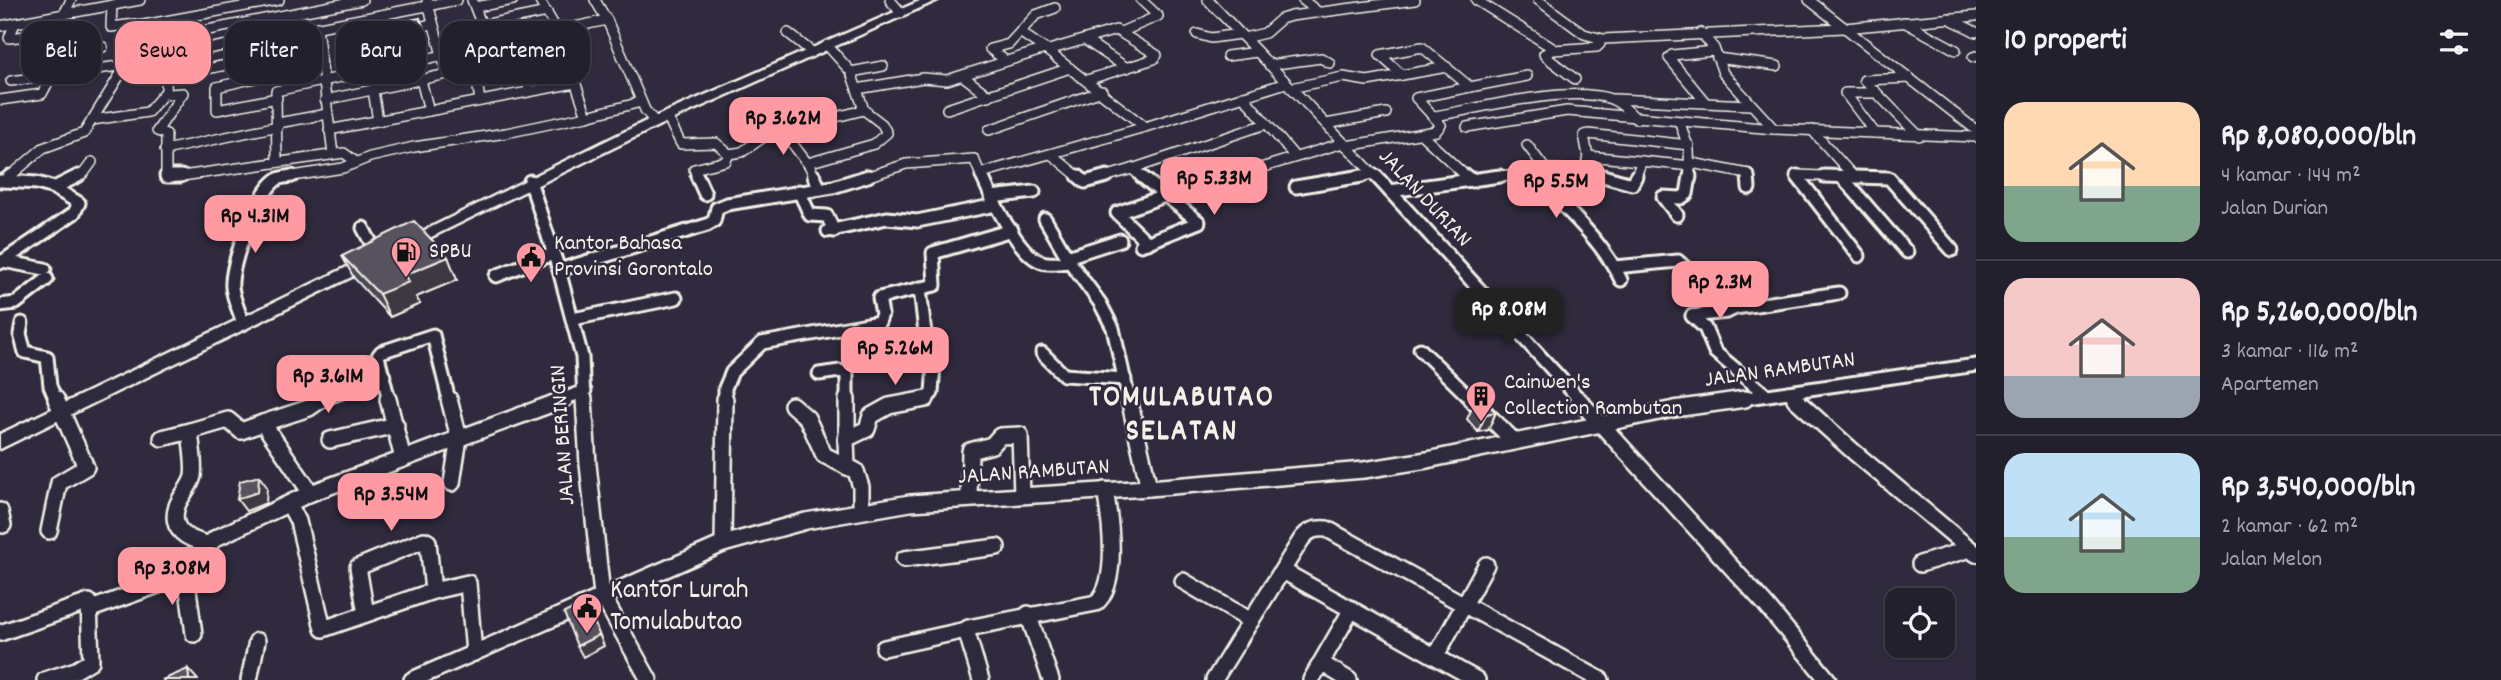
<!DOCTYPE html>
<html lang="id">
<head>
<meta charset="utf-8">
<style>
  :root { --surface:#23202e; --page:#2f2d3a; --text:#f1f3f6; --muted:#a3a3aa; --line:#403e4a; --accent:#ff9aa2 }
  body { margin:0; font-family:Dekko,sans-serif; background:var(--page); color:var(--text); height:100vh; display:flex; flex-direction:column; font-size:26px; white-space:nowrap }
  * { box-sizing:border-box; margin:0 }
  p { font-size:23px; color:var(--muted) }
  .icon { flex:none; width:38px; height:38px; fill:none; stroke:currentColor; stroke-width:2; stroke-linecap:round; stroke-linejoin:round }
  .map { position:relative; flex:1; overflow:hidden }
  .details { display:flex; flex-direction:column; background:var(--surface); width:525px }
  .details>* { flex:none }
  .top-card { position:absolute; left:21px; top:21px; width:665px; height:63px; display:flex; gap:14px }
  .fabs { position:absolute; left:1885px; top:588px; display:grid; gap:14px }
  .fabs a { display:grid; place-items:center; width:70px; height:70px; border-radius:14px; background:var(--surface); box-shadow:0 2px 5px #0004,0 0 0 2px var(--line); font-size:35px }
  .price { position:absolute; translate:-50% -60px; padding:0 16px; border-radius:14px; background:var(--accent); color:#111; font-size:23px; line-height:46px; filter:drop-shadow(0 2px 4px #0008) }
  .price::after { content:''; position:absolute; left:50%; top:42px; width:21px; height:16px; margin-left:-10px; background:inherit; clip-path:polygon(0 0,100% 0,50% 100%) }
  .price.selected { background:#222; color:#fff }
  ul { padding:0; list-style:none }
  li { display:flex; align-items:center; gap:21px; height:175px; padding:0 28px }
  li+li { border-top:2px solid var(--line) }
  li span { display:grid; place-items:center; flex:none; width:196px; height:140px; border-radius:21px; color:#555 }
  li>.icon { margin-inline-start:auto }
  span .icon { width:84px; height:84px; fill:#fffc; stroke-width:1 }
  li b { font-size:30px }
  h2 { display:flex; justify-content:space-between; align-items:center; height:84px; padding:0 28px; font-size:30px }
  .chip { padding:0 24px; border-radius:21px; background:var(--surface); box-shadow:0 2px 5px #0004,0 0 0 2px var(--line); font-size:24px; line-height:63px }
  .chip.selected { background:var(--accent); color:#111 }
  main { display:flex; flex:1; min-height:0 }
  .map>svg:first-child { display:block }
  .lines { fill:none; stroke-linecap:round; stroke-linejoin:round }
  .minor-far2-casing { stroke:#f4f1e8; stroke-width:12 }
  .minor-far1-casing { stroke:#f4f1e8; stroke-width:17 }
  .minor-casing { stroke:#f4f1e8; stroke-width:20 }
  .highway-casing { stroke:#f4f1e8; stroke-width:5 }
  .minor-far2 { stroke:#2f2a3d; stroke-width:9 }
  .minor-far1 { stroke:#2f2a3d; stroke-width:11 }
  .minor { stroke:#2f2a3d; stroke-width:15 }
  .highway { fill:#2f2a3d; fill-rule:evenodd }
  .wall { fill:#4a4752; stroke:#f4f1e8; stroke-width:2 }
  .shaded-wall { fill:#3c3942; stroke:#f4f1e8; stroke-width:2 }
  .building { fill:#56525f; stroke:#f4f1e8; stroke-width:2 }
  .labels { text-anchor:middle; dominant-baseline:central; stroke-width:5; stroke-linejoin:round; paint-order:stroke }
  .street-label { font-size:23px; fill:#f4f1e8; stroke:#2f2a3d }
  .poi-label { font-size:23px; fill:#f4f1e8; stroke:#2f2a3d; text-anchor:start }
  .near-poi-label { font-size:28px; fill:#f4f1e8; stroke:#2f2a3d; text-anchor:start }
  .district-label { font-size:30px; font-weight:bold; letter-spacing:2px; fill:#f4f1e8; stroke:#2f2a3d }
</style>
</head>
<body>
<main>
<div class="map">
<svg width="1976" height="680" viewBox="0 0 1976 680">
  <rect width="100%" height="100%" fill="#2f2a3d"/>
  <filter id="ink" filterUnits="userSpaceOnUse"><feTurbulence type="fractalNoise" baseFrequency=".0143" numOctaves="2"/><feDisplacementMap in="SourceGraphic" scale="14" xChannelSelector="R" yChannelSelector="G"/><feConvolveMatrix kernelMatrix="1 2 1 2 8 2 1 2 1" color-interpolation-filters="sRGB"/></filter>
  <g filter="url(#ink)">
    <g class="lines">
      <g class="minor-far2-casing">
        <g id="minor-far2">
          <polyline points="427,0 447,74"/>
          <polyline points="472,0 489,44"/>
          <polyline points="595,0 607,20 645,110 655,122"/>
          <polyline points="890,0 901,13"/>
          <polyline points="1208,0 1377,178"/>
          <polyline points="1303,0 1318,12"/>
          <polyline points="1476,0 1551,47 1553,50 1544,54 1545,56 1575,79"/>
          <polyline points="1538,0 1584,34 1603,39 1844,28 1976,16"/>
          <polyline points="1809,0 1976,130"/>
          <polyline points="112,5 111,27 135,24 138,26 279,0"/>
          <polyline points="476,7 513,0"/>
          <polyline points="64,14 71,0"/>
          <polyline points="1948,18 1976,32"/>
          <polyline points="349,21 353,38 357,39 433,24"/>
          <polyline points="1904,22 1956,50"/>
          <polyline points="15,23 9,38 35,35"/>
          <polyline points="483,25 547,12"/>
          <polyline points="0,26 140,0"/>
          <polyline points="317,27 333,154"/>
          <polyline points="1121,32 1158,16 1141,0"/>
          <polyline points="788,33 812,52"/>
          <polyline points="1701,33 1714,48 1723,73 1774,129"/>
          <polyline points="1197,34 1211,38 1240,34"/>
          <polyline points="167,38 362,0"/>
          <polyline points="1244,38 1265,33 1281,19 1291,16 1415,0"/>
          <polyline points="1085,40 1127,68"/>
          <polyline points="1046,50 1020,32 1036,15 1055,8"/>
          <polyline points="1049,50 1116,30 1157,55 1154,59 1087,80"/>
          <polyline points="1553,50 1597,47 1600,44 1597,38"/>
          <polyline points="1227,56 1257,52"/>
          <polyline points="1973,57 1976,56"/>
          <polyline points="1717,58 1777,66"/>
          <polyline points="519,59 530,91"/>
          <polyline points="1006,61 990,49 1009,44 1020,32"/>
          <polyline points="126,65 457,0"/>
          <polyline points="1269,65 1321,58 1330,63"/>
          <polyline points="475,68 480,101"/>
          <polyline points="851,72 883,66"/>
          <polyline points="272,74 217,87 217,110 277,98"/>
          <polyline points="1402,75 1447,67"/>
          <polyline points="62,76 74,53 103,47"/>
          <polyline points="963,76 989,96"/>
          <polyline points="168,77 270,56 270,36"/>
          <polyline points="1910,78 1864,80 1919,136"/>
          <polyline points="421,80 429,111"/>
          <polyline points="1470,87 1527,76"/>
          <polyline points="1291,88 1343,77 1367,81 1402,75 1380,55 1422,47 1470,87 1416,98 1441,125 1436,131 1346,146"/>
          <polyline points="857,89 923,78 947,80 1045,49 1145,127"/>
          <polyline points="373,90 378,121"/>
          <polyline points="276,91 607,20"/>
          <polyline points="276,93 277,162"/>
          <polyline points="1875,93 1845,93 1875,133"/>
          <polyline points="1243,96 1295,157"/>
          <polyline points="1614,99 1750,105"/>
          <polyline points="0,100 42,94 51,77"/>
          <polyline points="325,100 565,49"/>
          <polyline points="1706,103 1669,58 1672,55 1714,51"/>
          <polyline points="947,109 1070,68"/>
          <polyline points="587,116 641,102"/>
          <polyline points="667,116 681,144 716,143 729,154 726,161 694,169 698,178"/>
          <path d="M1435,116c46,-8 132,-31 176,-17 10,4 18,12 25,20"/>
          <polyline points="92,120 148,112 166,91"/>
          <polyline points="278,123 327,114"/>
          <polyline points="1680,123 1689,150 1690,178"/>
          <polyline points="1326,124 1386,113"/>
          <polyline points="1467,127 1567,111 1774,129 1976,137"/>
          <polyline points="329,130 575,83"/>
          <polyline points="782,130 808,164"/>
          <polyline points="989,130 1102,91"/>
          <polyline points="1812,130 1854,177"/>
          <polyline points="1422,135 1468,178"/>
          <polyline points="1527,145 1546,170"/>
          <polyline points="165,150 278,126"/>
          <polyline points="729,154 742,152 768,134 864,110"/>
          <polyline points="1051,154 1080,178"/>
          <polyline points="1588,156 1584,135 1588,134 1689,145"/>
          <polyline points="1692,163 1748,174 1748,178"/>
          <polyline points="1585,171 1609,178"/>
          <polyline points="982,173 1145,127 1286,83"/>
          <polyline points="1530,173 1535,178"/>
          <polyline points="8,178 43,148 84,133 126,65 11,81"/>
          <polyline points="75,178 84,173 92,162"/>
          <polyline points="166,178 166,134 157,131 183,93 169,94 166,91 168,21"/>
          <polyline points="168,178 344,153 356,162"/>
          <polyline points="280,178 343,168 370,157 414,147 506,133 587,116 557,30 539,0"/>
          <polyline points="815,178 808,163 874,144 887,133 882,124 864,110 851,72 827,45"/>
          <polyline points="863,178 906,164 974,159 982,178"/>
          <polyline points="1101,178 1132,169"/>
          <polyline points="1143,178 1132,169 1266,124"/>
          <polyline points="1250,178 1254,176 1254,170 1343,143"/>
          <polyline points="1351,178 1373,174"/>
          <polyline points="1487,178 1550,169 1585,171 1588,156 1692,166"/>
          <polyline points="1635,178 1642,161"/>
          <polyline points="1798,178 1796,175 1878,178"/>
        </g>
      </g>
      <g class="minor-far1-casing">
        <g id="minor-far1">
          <polyline points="166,176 181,176"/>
          <polyline points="697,176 705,194"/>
          <polyline points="814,176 820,189"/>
          <path d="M982,176c9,21 37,80 60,86 8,3 19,0 28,0l30,41 13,25 16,72"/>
          <polyline points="1078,176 1085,182 1107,176"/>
          <polyline points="1141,176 1199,222 1141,245"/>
          <polyline points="1376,176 1580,400"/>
          <polyline points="1466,176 1472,181"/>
          <path d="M1533,176c31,31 69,64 88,104"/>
          <polyline points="1603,176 1632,184 1636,176"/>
          <polyline points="1748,176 1749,188"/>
          <polyline points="1797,176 1859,256"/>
          <polyline points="1824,176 1889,178 1952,250"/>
          <polyline points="1842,177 1907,252"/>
          <polyline points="0,181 5,181 10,176"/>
          <polyline points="5,181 37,183 54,188"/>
          <polyline points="530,181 559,270 582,357 584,400"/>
          <polyline points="1296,187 1362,176"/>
          <polyline points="1225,189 1254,176"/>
          <polyline points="799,191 810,215 827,216 834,231"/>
          <polyline points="1390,191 1500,176"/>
          <polyline points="991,197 1034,192"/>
          <polyline points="1677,215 1663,197 1681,198 1687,194 1690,176"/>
          <polyline points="1045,219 1070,262"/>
          <polyline points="363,228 378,256"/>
          <polyline points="828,231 887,218 917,221 996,205"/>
          <polyline points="1148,243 1117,213 1167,195"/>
          <polyline points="1067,257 1120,240"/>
          <polyline points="3,261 45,269"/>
          <polyline points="0,263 74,213 79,203 54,188 78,176"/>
          <polyline points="1615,267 1678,261 1722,301 1735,308 1839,293"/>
          <polyline points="559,270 707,225 714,221 717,208 727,204 833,187 868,176"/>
          <polyline points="496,276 553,254"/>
          <polyline points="920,288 925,333 934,364 932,393 925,400"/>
          <polyline points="0,305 16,303 47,279"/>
          <polyline points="1692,316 1705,328 1715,352 1766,395"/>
          <polyline points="1692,316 1727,312 1735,308"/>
          <polyline points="573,319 676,298"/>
          <polyline points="22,323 20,334 25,352 47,357 50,386 56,400"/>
          <path d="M243,324c-3,-12 -10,-25 -11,-37 -2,-23 25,-93 44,-107 4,-3 10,-3 16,-4"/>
          <polyline points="1420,349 1472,400"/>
          <polyline points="1042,353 1064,375 1125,379"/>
          <polyline points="819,374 840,371 847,374 847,400"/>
          <polyline points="1788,392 1797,400"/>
          <polyline points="320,400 384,376"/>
          <polyline points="389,400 378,356 381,352 433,335 449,400"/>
          <polyline points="560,400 585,391"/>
          <polyline points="725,400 725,388 732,372 762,343 879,322 882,314 879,298 935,285 933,253 1012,230"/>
          <polyline points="1733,400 1976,365"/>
        </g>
      </g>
      <g class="minor-casing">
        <g id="minor">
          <polyline points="388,399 403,459"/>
          <polyline points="449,399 459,438 452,483"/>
          <polyline points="584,399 588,464 602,595 649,680"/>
          <polyline points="847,399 847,437"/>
          <polyline points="1129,399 1149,488"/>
          <polyline points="1471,399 1514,441"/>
          <polyline points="1578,399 1765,604 1828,680"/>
          <polyline points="1795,399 1854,452 1976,554"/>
          <polyline points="792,405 807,418 824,455 856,471 861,487 861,510"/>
          <polyline points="263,423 309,408 322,399"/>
          <polyline points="162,438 190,431"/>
          <polyline points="330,440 396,425"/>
          <polyline points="847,467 846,439 867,429 871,416 889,406 926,399"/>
          <polyline points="969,499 970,451 992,445 1000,436 1020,435 1022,495"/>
          <polyline points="289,504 298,521 323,629 433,591 468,583 474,653"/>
          <polyline points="0,511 3,525"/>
          <polyline points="49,531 59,483 86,467 56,399"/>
          <path d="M207,544c-19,-5 -38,-13 -30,-38 3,-10 14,-19 16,-30 2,-13 -2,-31 -3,-45l38,-11 13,11 22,-8 48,70"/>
          <polyline points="723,544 725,399"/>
          <polyline points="904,559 997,547"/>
          <polyline points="1920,564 1970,549"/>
          <polyline points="1283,571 1477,680"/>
          <polyline points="186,575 194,634"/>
          <polyline points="1183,581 1251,621"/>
          <polyline points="91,609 186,575 200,552 216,538 311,493 565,399"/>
          <polyline points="366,614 358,567 424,540 428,542 433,591"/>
          <polyline points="1028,614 1051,680"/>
          <polyline points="0,633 89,602 91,661 76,670 45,680"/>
          <polyline points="884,648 966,630"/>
          <polyline points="1436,656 1486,565"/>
          <polyline points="1321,663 1349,680"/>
          <polyline points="249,680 257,641"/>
          <polyline points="412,680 723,544 806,521 910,503 1149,488 1364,470 1427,460 1674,409 1745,399"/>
          <path d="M981,680l-15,-50 2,-2 128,-25c24,-20 14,-85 9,-113"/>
          <path d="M1214,680l87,-140c7,-10 14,-12 26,-11l274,151"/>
          <polyline points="1311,680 1352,609"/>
        </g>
      </g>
      <g class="highway-casing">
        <g id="highway">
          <polygon points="922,0 938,0 660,125 411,247 405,249 397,244 650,119"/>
          <polygon points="370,256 378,261 376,265 0,449 0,434"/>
        </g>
      </g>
      <use href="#minor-far2" class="minor-far2"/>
      <use href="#minor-far1" class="minor-far1"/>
      <use href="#minor" class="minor"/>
      <use href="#highway" class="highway"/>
    </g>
    <g class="wall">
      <polygon points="342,256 448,257 457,280 416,297 420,304 390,317 354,278"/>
      <polygon points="1475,401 1496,412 1488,430 1478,432 1467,419"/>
    </g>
    <g class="shaded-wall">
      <polygon points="420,18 426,33 427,46 389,52 383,37"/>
      <polygon points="448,257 457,280 416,297 420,304 390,317 379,294 404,275"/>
      <polygon points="1496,412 1488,430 1478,432 1486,414"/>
      <polygon points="259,476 267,487 266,503 246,511 237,499"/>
      <polygon points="586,603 604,646 583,657 577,646"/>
      <polygon points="188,669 198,680 189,680"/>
    </g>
    <g class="building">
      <polygon points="420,18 421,30 383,37 383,25"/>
      <polygon points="414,221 448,257 404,275 409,282 379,294 342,256"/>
      <polygon points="1483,400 1496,412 1486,414 1475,401"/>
      <polygon points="259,476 258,492 237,499 240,481"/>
      <polygon points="586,603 599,635 577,646 564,613"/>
      <polygon points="188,669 189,680 162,680"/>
    </g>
  </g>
  <defs>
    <g id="fuel-pin" transform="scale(1.575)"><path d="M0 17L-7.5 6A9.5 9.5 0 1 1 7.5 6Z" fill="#ff9aa2" stroke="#2f2a3d"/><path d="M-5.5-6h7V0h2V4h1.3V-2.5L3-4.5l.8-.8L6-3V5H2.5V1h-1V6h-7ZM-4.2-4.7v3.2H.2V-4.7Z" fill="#111"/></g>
    <g id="civic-pin" transform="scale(1.575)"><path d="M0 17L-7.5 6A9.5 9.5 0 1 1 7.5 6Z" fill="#ff9aa2" stroke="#2f2a3d"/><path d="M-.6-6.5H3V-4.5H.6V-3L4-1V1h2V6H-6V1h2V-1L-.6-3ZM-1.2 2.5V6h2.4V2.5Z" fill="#111"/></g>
    <g id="building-pin" transform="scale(1.575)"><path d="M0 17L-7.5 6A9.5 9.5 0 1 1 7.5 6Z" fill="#ff9aa2" stroke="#2f2a3d"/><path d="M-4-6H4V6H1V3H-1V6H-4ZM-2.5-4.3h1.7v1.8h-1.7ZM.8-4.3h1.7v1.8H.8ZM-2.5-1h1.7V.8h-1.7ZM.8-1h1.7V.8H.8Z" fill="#111"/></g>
  </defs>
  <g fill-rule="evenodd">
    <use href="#fuel-pin" x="406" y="252"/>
    <use href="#civic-pin" x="531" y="257"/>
    <use href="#building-pin" x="1481" y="396"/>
    <use href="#civic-pin" x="587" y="608"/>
  </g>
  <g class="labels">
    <g class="street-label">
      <text transform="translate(1424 199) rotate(47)">JALAN DURIAN</text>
      <text transform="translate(1780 371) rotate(-8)">JALAN RAMBUTAN</text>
      <text transform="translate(564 435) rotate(-94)">JALAN BERINGIN</text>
      <text transform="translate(1034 473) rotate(-4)">JALAN RAMBUTAN</text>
    </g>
    <g class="poi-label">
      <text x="554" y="244">Kantor Bahasa<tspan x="554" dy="26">Provinsi Gorontalo</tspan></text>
      <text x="429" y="252">SPBU</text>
      <text x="1504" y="383">Cainwen's<tspan x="1504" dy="26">Collection Rambutan</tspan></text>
    </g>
    <g class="near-poi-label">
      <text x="610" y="592">Kantor Lurah<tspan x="610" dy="32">Tomulabutao</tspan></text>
    </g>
    <g class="district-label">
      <text x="1182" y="399">TOMULABUTAO<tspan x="1182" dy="34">SELATAN</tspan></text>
    </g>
  </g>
</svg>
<div class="fabs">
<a><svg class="icon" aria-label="locate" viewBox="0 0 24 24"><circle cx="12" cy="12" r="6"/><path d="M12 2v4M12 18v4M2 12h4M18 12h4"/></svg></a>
</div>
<b class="price" style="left:783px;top:157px">Rp 3.62M</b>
<b class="price" style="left:1214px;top:217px">Rp 5.33M</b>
<b class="price" style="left:1556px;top:220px">Rp 5.5M</b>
<b class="price" style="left:255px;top:255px">Rp 4.31M</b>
<b class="price" style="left:1720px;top:321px">Rp 2.3M</b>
<b class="price selected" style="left:1509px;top:348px">Rp 8.08M</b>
<b class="price" style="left:895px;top:387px">Rp 5.26M</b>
<b class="price" style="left:328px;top:415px">Rp 3.61M</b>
<b class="price" style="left:391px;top:533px">Rp 3.54M</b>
<b class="price" style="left:172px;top:607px">Rp 3.08M</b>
<div class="top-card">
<a class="chip">Beli</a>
<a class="chip selected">Sewa</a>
<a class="chip">Filter</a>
<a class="chip">Baru</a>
<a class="chip">Apartemen</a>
</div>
</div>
<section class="details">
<h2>10 properti<svg class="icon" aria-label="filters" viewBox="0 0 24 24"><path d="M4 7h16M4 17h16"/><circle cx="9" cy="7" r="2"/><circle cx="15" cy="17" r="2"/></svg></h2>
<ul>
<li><span style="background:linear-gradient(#ffd9b3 60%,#7fa58c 0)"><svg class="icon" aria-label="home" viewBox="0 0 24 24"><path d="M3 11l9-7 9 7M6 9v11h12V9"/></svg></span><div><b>Rp 8,080,000/bln</b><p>4 kamar · 144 m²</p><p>Jalan Durian</p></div></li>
<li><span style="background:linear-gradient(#f6c9c9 70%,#9aa5b1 0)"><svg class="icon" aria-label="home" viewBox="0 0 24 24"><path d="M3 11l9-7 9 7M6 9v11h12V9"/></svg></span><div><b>Rp 5,260,000/bln</b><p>3 kamar · 116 m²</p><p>Apartemen</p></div></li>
<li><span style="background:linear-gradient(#bfe0f5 60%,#7fa58c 0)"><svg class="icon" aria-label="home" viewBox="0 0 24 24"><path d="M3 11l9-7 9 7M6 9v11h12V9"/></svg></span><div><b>Rp 3,540,000/bln</b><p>2 kamar · 62 m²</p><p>Jalan Melon</p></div></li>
</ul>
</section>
</main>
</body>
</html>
